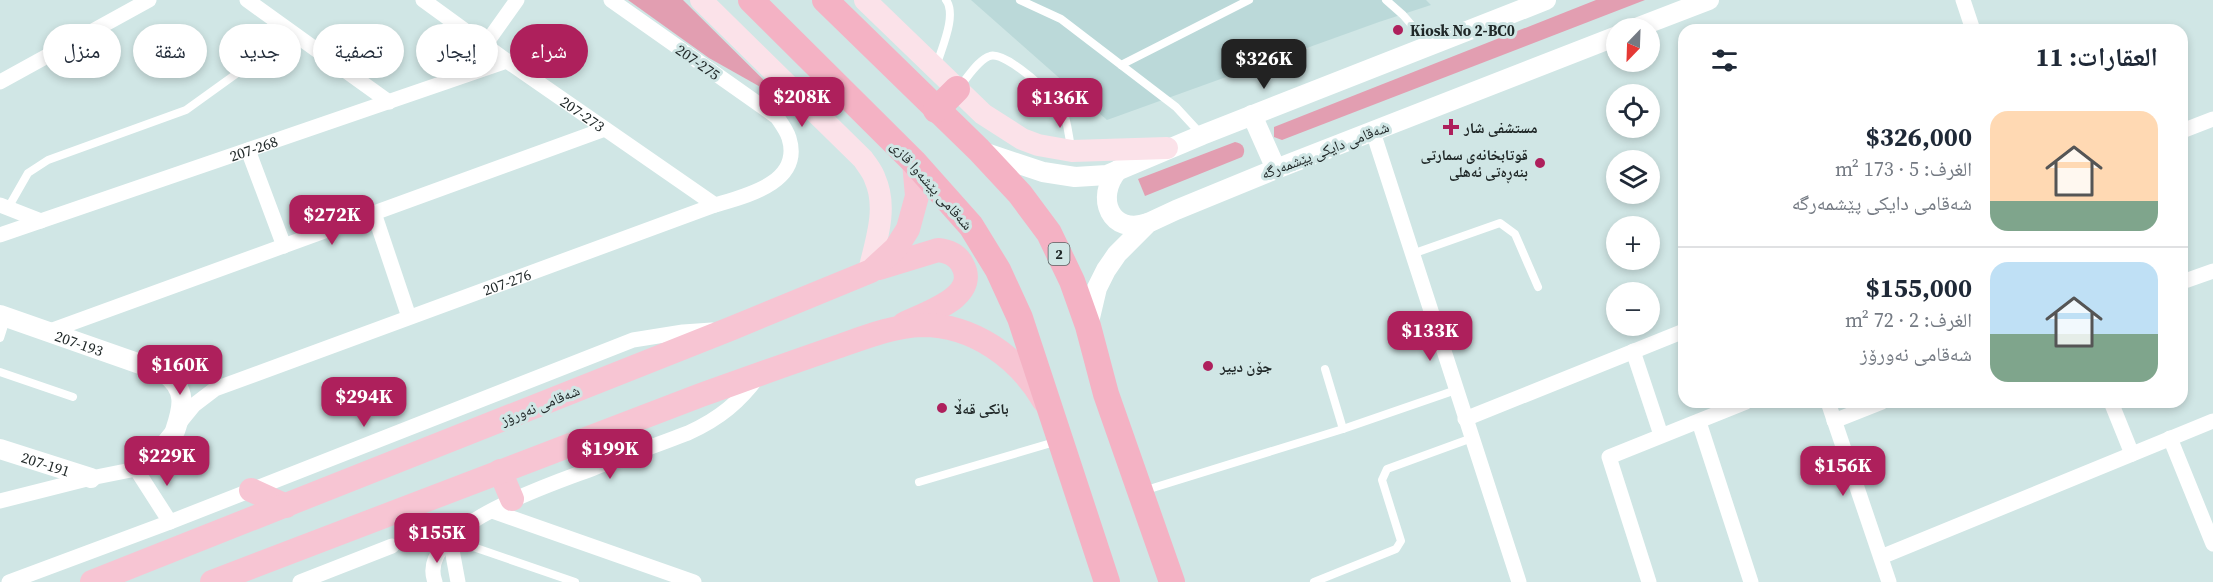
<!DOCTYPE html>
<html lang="ar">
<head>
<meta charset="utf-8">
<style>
  :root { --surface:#fff; --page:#f2f2f3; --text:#1f2937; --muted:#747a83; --line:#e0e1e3; --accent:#ae205c }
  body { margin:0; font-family:"Source Serif 4","Noto Naskh Arabic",serif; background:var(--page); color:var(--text); direction:rtl; height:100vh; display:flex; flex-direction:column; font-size:22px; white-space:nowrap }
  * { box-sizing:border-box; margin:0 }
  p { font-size:20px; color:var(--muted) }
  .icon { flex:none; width:33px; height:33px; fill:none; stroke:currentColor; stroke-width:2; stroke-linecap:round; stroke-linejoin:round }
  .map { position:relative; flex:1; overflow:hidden; direction:ltr }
  .details { position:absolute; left:1678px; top:24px; width:510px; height:384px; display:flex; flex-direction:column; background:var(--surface); border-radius:18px; box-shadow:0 3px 9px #0003; direction:rtl }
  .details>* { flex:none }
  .guide { position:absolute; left:18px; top:24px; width:570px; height:54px; direction:rtl; display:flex; gap:12px }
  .needle { width:39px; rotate:203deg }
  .fabs { position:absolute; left:1606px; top:18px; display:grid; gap:12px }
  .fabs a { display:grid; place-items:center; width:54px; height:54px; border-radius:50%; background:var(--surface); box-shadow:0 3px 9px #0003; font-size:30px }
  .price { position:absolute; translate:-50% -51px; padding:0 14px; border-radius:12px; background:var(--accent); color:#fff; font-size:20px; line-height:39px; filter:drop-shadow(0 2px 3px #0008) }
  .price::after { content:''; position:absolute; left:50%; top:36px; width:18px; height:14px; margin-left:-9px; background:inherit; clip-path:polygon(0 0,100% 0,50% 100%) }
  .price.on { background:#222; color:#fff }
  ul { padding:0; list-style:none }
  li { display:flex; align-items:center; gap:18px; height:150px; padding:0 30px }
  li+li { border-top:2px solid var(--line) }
  li span { display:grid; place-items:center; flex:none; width:168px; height:120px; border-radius:18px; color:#555 }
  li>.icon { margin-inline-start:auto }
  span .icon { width:72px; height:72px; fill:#fffc; stroke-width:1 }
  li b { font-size:26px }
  h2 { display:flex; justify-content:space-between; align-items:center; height:72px; padding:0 30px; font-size:26px }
  .chip { padding:0 21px; border-radius:27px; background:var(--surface); box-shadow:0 3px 9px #0003; font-size:21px; line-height:54px }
  .chip.on { background:var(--accent); color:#fff }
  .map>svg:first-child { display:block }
  .built { fill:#bbd9d9 }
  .green { fill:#e29eb1 }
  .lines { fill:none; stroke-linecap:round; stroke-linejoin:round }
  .service { stroke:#fff; stroke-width:8 }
  .minor { stroke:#fff; stroke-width:15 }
  .tertiary { stroke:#fff; stroke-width:20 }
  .secondary { stroke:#fbe2e9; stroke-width:22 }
  .primary { stroke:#f7c5d3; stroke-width:24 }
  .trunk { stroke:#f4b2c4; stroke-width:26 }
  .poi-dot { fill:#ae205c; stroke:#d0e6e5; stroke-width:2 }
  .labels { text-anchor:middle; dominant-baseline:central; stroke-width:6; stroke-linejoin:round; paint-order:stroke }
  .shield { fill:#d0e6e5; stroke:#556161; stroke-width:1.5 }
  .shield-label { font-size:14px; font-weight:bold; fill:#202828 }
  .poi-label { font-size:15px; font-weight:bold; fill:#202828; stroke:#d0e6e5; text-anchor:start }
  .street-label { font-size:15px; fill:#202828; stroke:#d0e6e5 }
</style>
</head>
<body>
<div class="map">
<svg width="2213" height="582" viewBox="0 0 2213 582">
  <rect width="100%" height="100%" fill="#d0e6e5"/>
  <polygon class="built" points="971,0 1426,0 1431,5 1379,22 1107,120"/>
  <g class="green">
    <polygon points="628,0 683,0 785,101 709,58"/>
    <polygon points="1596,0 1645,0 1282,140 1274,137 1274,127"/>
    <path d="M1235,142c8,1 12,8 7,15l-97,39 -7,-17z"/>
  </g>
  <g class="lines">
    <g class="service">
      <polyline points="1020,0 1061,19 1176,107 1200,133"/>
      <polyline points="1386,0 1403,15 1428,44"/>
      <path d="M937,64c5,-17 20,-49 9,-64"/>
      <polyline points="1121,65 1249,0"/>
      <path d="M960,86c8,-9 19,-27 30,-30 16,-5 66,41 73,55 4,8 6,27 8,36"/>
      <polyline points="8,208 28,173 48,160 186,110 293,33"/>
      <polyline points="1412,254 1500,223 1515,234 1538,287"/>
      <polyline points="0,338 6,319"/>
      <polyline points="1325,369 1343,429"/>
      <polyline points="0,372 73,397"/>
      <polyline points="919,482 1058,441"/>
      <polyline points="1143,491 1343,429 1456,390"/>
      <polyline points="450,539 575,582"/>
      <polyline points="1314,582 1396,549 1401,541 1382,480 1387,469 1472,438"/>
    </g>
    <g class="minor">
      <polyline points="247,0 389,102"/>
      <path id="s1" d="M423,0l84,61 208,144"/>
      <polyline points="1963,0 1973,30"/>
      <polyline points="485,45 517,0"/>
      <polyline points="0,82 149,0"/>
      <polyline points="2182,131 2213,119"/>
      <polyline points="1373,132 1519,582"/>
      <polyline points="248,150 284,246"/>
      <polyline points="0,205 41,221"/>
      <polyline points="374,213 409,317"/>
      <path id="s2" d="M0,235l507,-174"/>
      <polyline points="2182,282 2213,271"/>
      <polyline points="47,332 605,129"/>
      <polyline points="1633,351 1661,435"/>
      <polyline points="1828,402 1889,582"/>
      <polyline points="2111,402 2132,454"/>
      <polyline points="1465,419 1684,331"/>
      <polyline points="1834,421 1882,402"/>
      <polyline points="1699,422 1751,582"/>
      <polyline points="2170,438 2213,544"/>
      <polyline points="136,469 170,522"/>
      <path id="s3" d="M0,501l91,-23 45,-9 14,-10 44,-54 21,-16 500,-184c30,-9 88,-22 74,-67 -2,-7 -8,-15 -12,-21l-166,-117"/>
      <polyline points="492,511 694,582"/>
      <polyline points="450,539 458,582"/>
      <polyline points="1881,557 2213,421"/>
      <polyline points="9,582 170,522 633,340 683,332 712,330"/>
      <polyline points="300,582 392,546"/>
      <path d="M435,582c-21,-55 123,-100 159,-114 31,-12 63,-23 94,-35 31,-14 52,-31 72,-59"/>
      <polyline points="1649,582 1609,457 1746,402"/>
    </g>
    <g class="tertiary">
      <polyline points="1636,28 1709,0"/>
      <polyline points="1252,115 1276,169"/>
      <polyline points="983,152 1043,172 1075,177 1107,175 1202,135 1546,0"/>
      <path d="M1118,170c-24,28 -7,66 30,53"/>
      <path id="s4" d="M0,315l163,57c25,17 20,35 12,59"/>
      <polyline points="1088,326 1097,288 1106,270 1117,254 1148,223 1176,210 1276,169 1617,36"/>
      <path id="s5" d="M0,449l91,29"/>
    </g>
    <g class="secondary">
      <path d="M701,0l162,159c4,6 10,13 12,20 13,29 1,62 -6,92"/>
      <polyline points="865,0 983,114 1022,139 1038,145 1072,151 1167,148"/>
    </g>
    <g class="primary">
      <path d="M879,268l59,-18c10,1 19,5 24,14 19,33 -37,49 -58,60"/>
      <polyline points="500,471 512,499"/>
      <polyline points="251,490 286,506"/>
      <polyline points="92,582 730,329 871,271 896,248 908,229 917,196 914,162"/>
      <path d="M212,582c163,-63 326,-125 489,-187 45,-16 89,-32 133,-47 29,-10 57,-22 88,-23 52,0 97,33 122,76"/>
    </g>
    <g class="trunk">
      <polyline points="751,0 914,162 971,226 998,270 1020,318 1107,582"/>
      <polyline points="825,0 979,150 1020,194 1049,233 1072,281 1088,326 1106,394 1172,582"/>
      <polyline points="936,110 957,89"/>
    </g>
  </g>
  <g class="poi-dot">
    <circle cx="1398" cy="30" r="6"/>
    <path d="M1448 118h6v6h6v6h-6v6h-6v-6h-6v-6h6z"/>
    <circle cx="1540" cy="163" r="6"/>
    <circle cx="1208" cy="366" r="6"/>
    <circle cx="942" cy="408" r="6"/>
  </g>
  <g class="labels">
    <rect class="shield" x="1048.5" y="243" width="21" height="22" rx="4.5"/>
    <g class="shield-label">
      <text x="1059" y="254">2</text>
    </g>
    <g class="poi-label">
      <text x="1410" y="30">Kiosk No 2-BC0</text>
      <text x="1464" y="127">مستشفى شار</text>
      <text x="1528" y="154" text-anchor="end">قوتابخانەی سمارتی<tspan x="1528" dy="17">بنەڕەتی ئەهلی</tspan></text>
      <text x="1220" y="366">جۆن دییر</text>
      <text x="954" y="408">بانکی قەڵا</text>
    </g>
    <g class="street-label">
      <text transform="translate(698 62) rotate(35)">207-275</text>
      <text stroke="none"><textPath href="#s1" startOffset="196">207-273</textPath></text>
      <text stroke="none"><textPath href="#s2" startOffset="268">207-268</textPath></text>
      <text transform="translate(1325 150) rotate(-21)">شەقامی دایکی پێشمەرگە</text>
      <text transform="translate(932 185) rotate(48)">شەقامی پێشەوا قازی</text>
      <text stroke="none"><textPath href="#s3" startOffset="564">207-276</textPath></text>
      <text stroke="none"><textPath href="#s4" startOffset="84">207-193</textPath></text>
      <text transform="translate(540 405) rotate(-22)">شەقامی نەورۆز</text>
      <text stroke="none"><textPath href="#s5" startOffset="48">207-191</textPath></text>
    </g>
  </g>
</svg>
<div class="fabs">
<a><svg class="needle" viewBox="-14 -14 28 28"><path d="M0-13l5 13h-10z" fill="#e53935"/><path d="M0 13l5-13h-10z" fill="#747a83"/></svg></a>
<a><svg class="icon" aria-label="locate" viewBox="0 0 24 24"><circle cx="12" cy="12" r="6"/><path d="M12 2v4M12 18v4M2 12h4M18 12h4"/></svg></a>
<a><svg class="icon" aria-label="layers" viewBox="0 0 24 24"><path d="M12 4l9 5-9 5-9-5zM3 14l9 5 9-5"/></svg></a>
<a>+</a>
<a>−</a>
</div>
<b class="price on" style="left:1264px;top:90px">$326K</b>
<b class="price" style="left:802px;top:128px">$208K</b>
<b class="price" style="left:1060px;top:129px">$136K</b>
<b class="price" style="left:332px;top:246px">$272K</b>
<b class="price" style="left:1430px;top:362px">$133K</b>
<b class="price" style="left:180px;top:396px">$160K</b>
<b class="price" style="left:364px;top:428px">$294K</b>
<b class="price" style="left:610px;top:480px">$199K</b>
<b class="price" style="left:167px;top:487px">$229K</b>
<b class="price" style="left:1843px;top:497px">$156K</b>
<b class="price" style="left:437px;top:564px">$155K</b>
<div class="guide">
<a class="chip on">شراء</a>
<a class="chip">إيجار</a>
<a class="chip">تصفية</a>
<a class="chip">جديد</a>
<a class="chip">شقة</a>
<a class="chip">منزل</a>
</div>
<section class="details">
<h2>العقارات: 11<svg class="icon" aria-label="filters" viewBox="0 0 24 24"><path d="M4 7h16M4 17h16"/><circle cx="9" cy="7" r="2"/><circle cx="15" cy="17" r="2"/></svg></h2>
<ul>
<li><span style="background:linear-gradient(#ffd9b3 75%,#7fa58c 0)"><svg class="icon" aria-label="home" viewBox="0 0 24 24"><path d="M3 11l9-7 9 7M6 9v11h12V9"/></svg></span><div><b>$326,000</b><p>الغرف: 5 · 173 m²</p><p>شەقامی دایکی پێشمەرگە</p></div></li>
<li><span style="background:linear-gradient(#bfe0f5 60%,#7fa58c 0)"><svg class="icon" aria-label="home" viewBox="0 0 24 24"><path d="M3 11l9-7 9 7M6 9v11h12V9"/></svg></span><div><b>$155,000</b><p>الغرف: 2 · 72 m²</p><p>شەقامی نەورۆز</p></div></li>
</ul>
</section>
</div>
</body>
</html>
